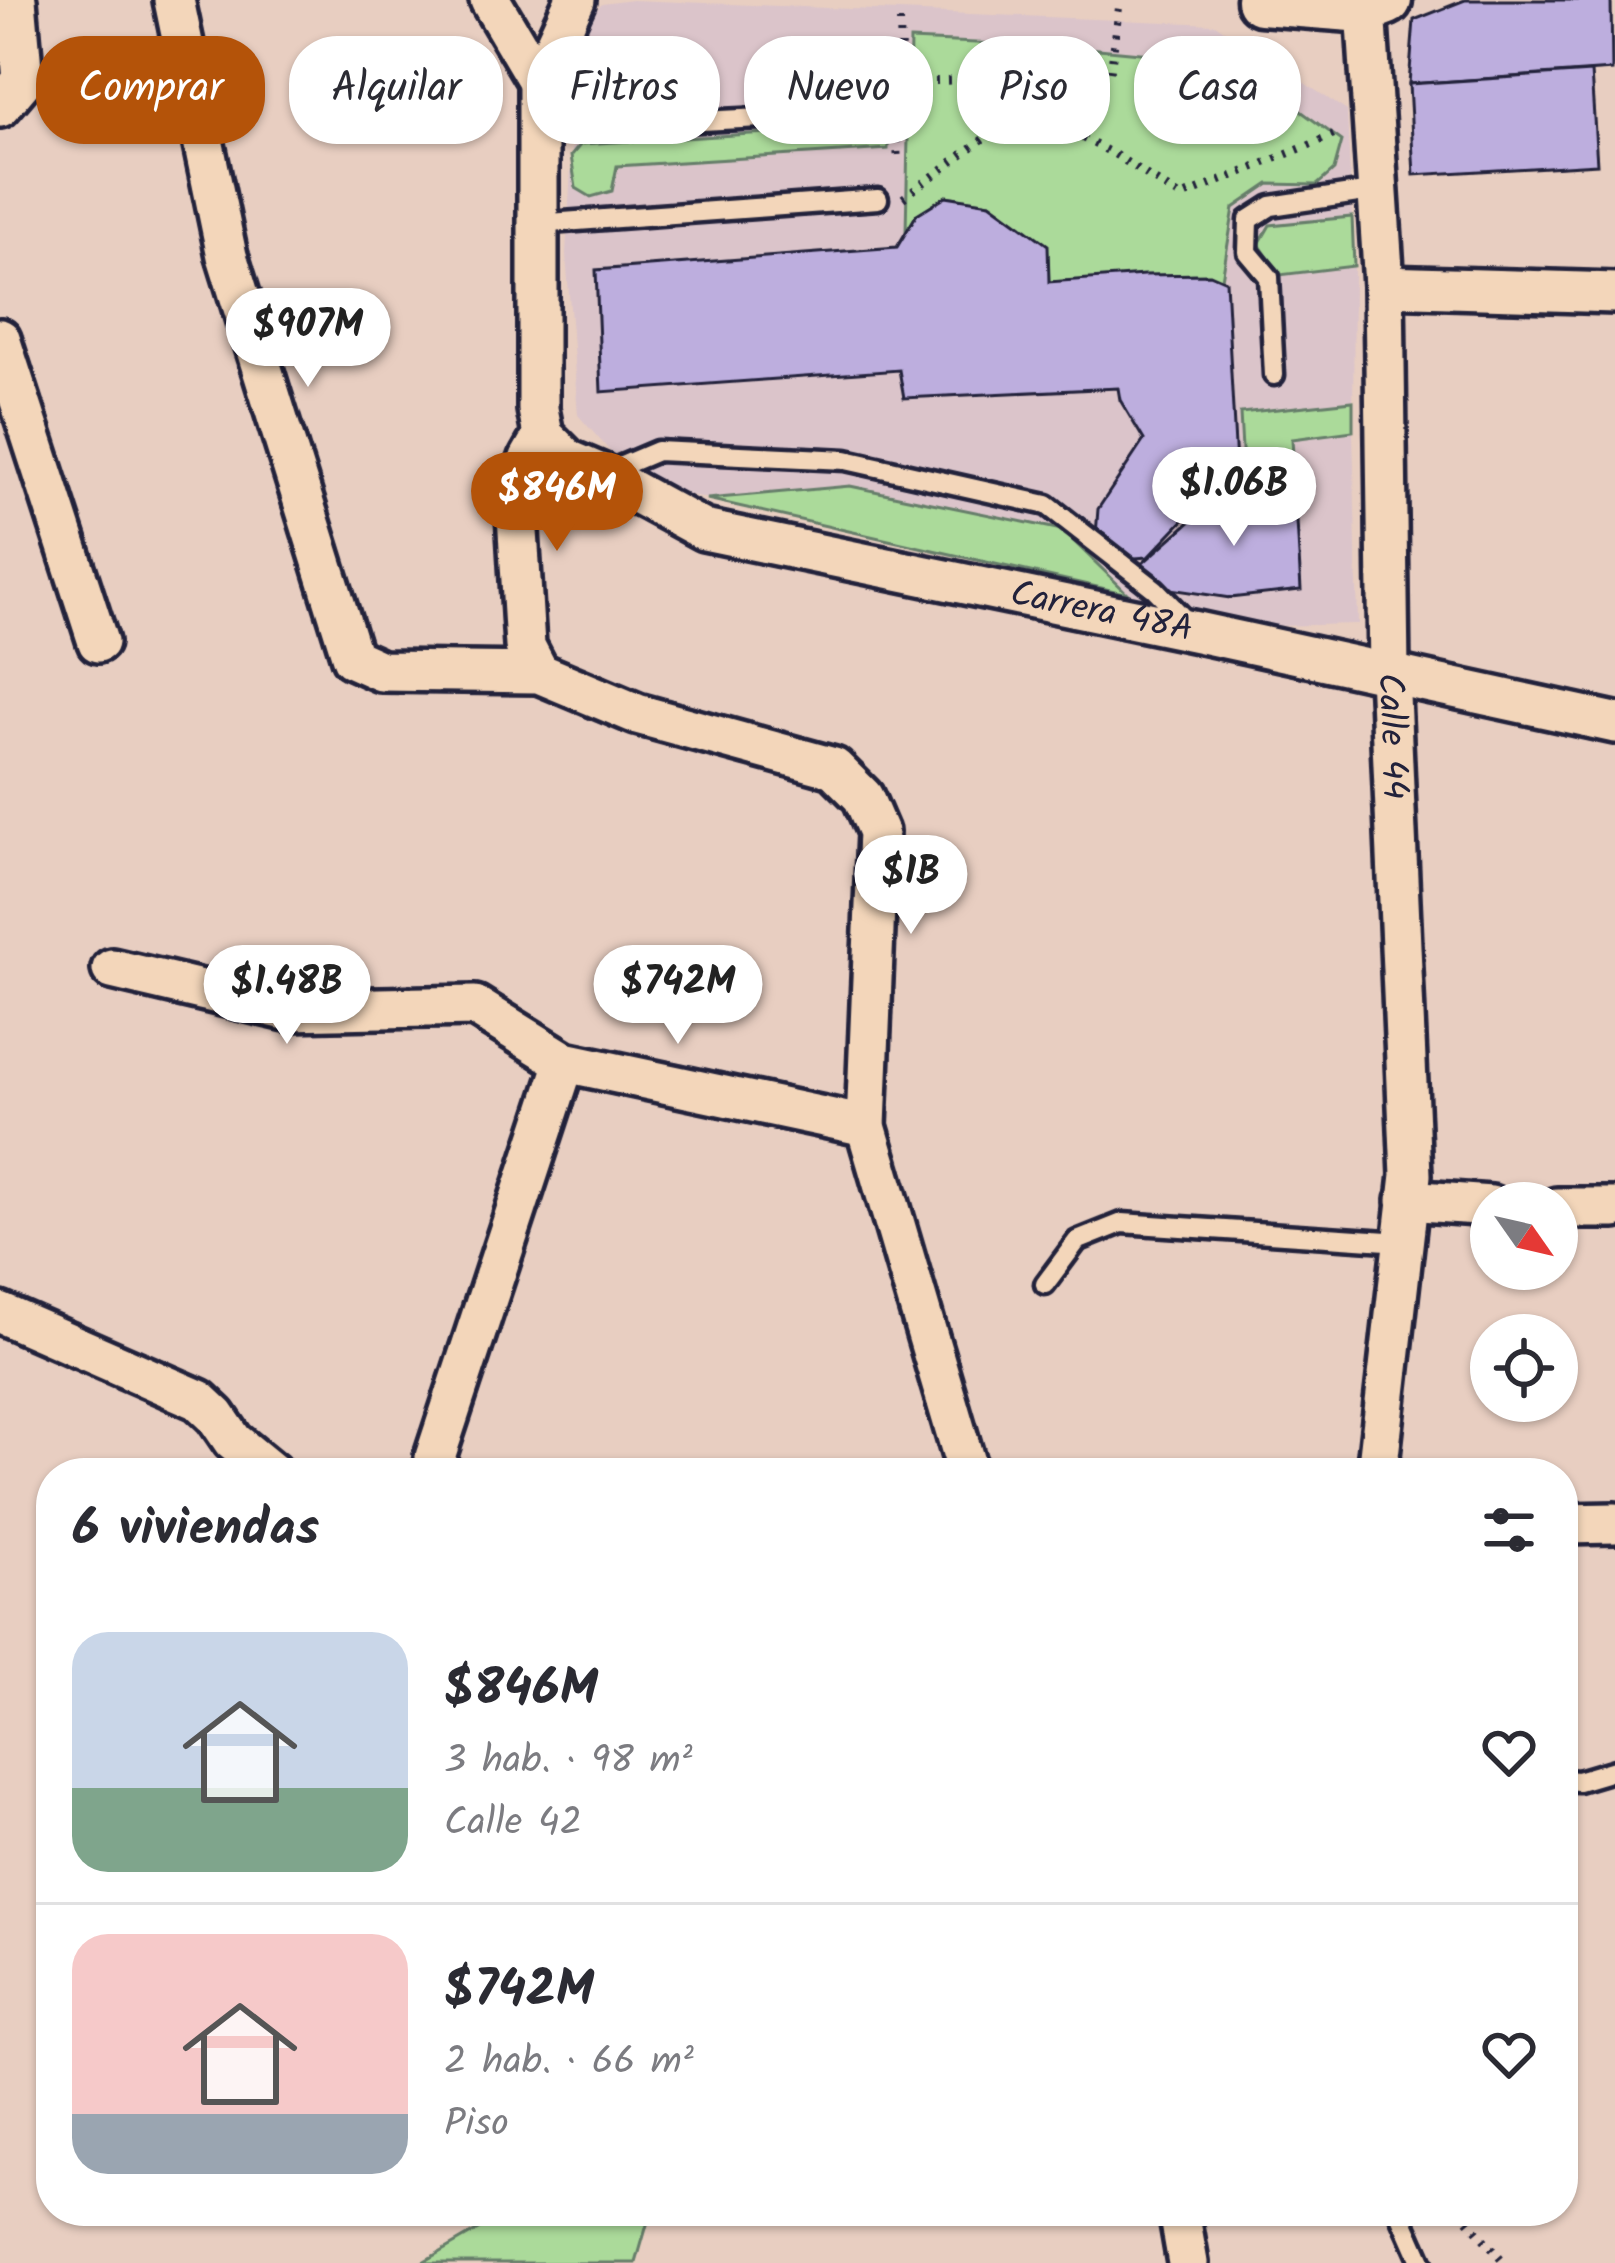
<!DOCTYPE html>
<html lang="es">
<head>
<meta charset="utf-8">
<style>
  :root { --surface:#fff; --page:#f2f2f3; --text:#2b2b33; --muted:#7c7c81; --line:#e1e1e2; --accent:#b45309 }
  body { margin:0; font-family:Kalam,sans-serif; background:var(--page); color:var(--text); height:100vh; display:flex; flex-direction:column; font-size:45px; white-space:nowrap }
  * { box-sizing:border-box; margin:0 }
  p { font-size:39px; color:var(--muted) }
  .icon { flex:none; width:66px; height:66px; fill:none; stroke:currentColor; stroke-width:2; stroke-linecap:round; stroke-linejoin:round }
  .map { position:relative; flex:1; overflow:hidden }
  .panel { position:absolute; left:36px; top:1458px; width:1542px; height:768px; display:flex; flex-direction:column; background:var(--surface); border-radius:48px; box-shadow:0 3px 9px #0004 }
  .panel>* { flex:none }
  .top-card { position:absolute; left:36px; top:36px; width:1545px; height:108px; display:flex; gap:24px }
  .needle { width:78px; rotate:124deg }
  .controls { position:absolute; left:1470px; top:1182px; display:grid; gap:24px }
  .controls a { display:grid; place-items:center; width:108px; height:108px; border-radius:50%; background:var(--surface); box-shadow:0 3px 9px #0004; font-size:60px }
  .price { position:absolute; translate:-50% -102px; padding:0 27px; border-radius:42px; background:#fff; color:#222; font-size:39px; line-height:78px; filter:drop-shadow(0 3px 6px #0008) }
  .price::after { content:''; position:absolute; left:50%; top:72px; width:36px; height:27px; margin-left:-18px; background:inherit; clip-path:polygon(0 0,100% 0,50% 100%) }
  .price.active { background:var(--accent); color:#fff }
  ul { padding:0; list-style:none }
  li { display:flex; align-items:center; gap:36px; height:300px; padding:0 36px }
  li+li { border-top:3px solid var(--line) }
  li span { display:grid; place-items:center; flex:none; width:336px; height:240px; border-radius:36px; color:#555 }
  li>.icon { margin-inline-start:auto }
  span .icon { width:144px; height:144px; fill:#fffc; stroke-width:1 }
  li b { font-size:51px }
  h2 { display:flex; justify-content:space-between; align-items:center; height:144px; padding:0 36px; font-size:51px }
  .tag { padding:0 42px; border-radius:48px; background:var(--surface); box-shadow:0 3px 9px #0004; font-size:42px; line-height:108px }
  .tag.active { background:var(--accent); color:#fff }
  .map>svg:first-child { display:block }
  .built { fill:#dbc4ca }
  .green { fill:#abda9a; stroke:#667e6a; stroke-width:3 }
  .building { fill:#bdaede; stroke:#22223b; stroke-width:3 }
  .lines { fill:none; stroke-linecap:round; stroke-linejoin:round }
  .service-casing { stroke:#22223b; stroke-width:27 }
  .minor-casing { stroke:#22223b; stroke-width:48 }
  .tertiary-casing { stroke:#22223b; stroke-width:57 }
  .path { stroke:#22223b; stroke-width:8; stroke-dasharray:3 9; stroke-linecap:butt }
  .service { stroke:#f3d6ba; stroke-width:18 }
  .minor { stroke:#f3d6ba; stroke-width:39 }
  .tertiary { stroke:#f3d6ba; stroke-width:48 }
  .labels { text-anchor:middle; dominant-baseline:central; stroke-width:9; stroke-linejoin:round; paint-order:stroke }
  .street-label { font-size:36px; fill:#22223b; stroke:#f3d6ba }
</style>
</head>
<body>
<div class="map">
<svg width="1615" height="2263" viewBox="0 0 1615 2263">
  <rect width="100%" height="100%" fill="#e8cec1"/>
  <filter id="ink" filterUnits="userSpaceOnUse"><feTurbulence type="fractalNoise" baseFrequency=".00833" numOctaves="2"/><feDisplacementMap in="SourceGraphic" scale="24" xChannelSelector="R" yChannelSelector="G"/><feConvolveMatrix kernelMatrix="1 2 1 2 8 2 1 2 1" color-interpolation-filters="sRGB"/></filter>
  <g filter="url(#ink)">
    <polygon class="built" points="632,0 1215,24 1347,111 1354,266 1353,431 1358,624 1271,626 638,483 578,415 566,254 579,29 602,4"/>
    <g class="green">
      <polygon points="910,40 1088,48 1213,60 1283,98 1342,141 1334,170 1317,185 1269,184 1234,208 1222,279 1195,274 1049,282 1047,245 990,203 946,196 917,214 906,233"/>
      <polygon points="627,45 688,47 684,76 665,101 614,113 599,102 608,61"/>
      <polygon points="889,126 888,149 617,166 612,191 591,197 576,188 571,156 581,144"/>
      <polygon points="1352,217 1354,266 1280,275 1259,244 1270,225"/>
      <polygon points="1353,401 1353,431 1292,439 1295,487 1218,497 1243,467 1240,413"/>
      <polygon points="850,486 1062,530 1128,594 707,499"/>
      <polygon points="511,2211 651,2211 636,2263 421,2263"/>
    </g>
    <g class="building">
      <polygon points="1465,0 1611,0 1612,70 1409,84 1414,20"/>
      <polygon points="1591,72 1597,164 1414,175 1409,84"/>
      <polygon points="946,196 990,203 1048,245 1049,282 1144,275 1210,274 1226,281 1236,465 1148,557 1122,559 1096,535 1098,509 1144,440 1120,400 1118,388 904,398 899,370 601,392 596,270 897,247 917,214"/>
      <polygon points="1295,487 1301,590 1230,598 1157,587 1136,569 1218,497"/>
    </g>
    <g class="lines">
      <g class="service-casing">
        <g id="service">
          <polyline points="539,129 865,113"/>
          <polyline points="536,224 878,199"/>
          <polyline points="1274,375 1269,277 1248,252 1249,220 1271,206 1378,190"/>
          <polyline points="605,473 657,451 846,460 1047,505 1155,589 1190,625"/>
          <polyline points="1045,1284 1077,1241 1122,1223 1402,1242"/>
          <polyline points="1563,1780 1578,1781 1615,1770"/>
          <polyline points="1399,2211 1422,2263"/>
        </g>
      </g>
      <g class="minor-casing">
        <g id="minor">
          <polyline points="174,0 227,256 352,658 381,671 539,673 637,714 834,768 863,797 878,832 866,1126 968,1473"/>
          <polyline points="490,0 538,81"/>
          <path id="s1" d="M575,0l-37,81v328l5,26 25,25 33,14 103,56 493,102 418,91"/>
          <path id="s2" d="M1366,8l18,278 5,387 22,502 -34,298"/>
          <polyline points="0,107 23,80 16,0"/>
          <polyline points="1384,286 1615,293"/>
          <polyline points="0,339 98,642"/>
          <polyline points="539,673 525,646 516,498 530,458 543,435"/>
          <polyline points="112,969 286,1010 475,1006 565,1062 866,1126"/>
          <polyline points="1407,1200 1491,1206"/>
          <polyline points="1557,1208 1615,1208"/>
          <polyline points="0,1313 199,1400 216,1416 233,1441 272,1473"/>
          <polyline points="441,1473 435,1457 565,1062"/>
          <polyline points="1563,1524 1615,1523"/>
          <polyline points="1179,2211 1188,2263"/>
        </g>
      </g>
      <g class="tertiary-casing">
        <polyline id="tertiary" points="1261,0 1366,8 1387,0"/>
      </g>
      <g class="path">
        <polyline points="900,21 901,56"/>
        <polyline points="899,82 1110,76 1120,0"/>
        <polyline points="896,128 898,163"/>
        <polyline points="903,198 1024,109 1114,154 1181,197 1339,133"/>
        <polyline points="1460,2211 1504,2263"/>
      </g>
      <use href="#service" class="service"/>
      <use href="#minor" class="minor"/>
      <use href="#tertiary" class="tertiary"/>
    </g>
  </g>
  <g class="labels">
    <g class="street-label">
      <text stroke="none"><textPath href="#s1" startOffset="1038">Carrera 48A</textPath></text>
      <text stroke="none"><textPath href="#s2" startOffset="729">Calle 44</textPath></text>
    </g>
  </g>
</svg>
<div class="controls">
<a><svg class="needle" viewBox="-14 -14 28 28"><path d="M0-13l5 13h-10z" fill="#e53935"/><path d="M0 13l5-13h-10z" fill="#7c7c81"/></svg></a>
<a><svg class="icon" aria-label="locate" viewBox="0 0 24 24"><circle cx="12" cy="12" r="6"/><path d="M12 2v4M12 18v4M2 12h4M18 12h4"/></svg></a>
</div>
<b class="price" style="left:308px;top:390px">$907M</b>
<b class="price" style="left:1234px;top:549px">$1.06B</b>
<b class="price active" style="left:557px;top:554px">$846M</b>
<b class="price" style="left:911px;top:937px">$1B</b>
<b class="price" style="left:287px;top:1047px">$1.48B</b>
<b class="price" style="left:678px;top:1047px">$742M</b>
<div class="top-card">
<a class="tag active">Comprar</a>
<a class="tag">Alquilar</a>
<a class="tag">Filtros</a>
<a class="tag">Nuevo</a>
<a class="tag">Piso</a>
<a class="tag">Casa</a>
</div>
<section class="panel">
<h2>6 viviendas<svg class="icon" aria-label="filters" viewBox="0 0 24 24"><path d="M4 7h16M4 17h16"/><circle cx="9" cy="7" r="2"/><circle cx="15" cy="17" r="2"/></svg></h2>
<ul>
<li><span style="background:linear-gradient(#c9d6e8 65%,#7fa58c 0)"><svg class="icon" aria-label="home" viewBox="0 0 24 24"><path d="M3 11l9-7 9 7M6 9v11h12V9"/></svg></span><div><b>$846M</b><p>3 hab. · 98 m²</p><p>Calle 42</p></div><svg class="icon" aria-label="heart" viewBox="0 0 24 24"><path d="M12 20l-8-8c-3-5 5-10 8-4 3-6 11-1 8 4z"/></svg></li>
<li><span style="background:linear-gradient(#f6c9c9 75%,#9aa5b1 0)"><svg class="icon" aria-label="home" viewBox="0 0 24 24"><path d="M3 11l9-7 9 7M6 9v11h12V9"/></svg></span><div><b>$742M</b><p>2 hab. · 66 m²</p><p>Piso</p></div><svg class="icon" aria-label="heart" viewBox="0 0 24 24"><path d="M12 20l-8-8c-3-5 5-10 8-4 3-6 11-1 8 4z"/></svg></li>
</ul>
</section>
</div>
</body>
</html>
